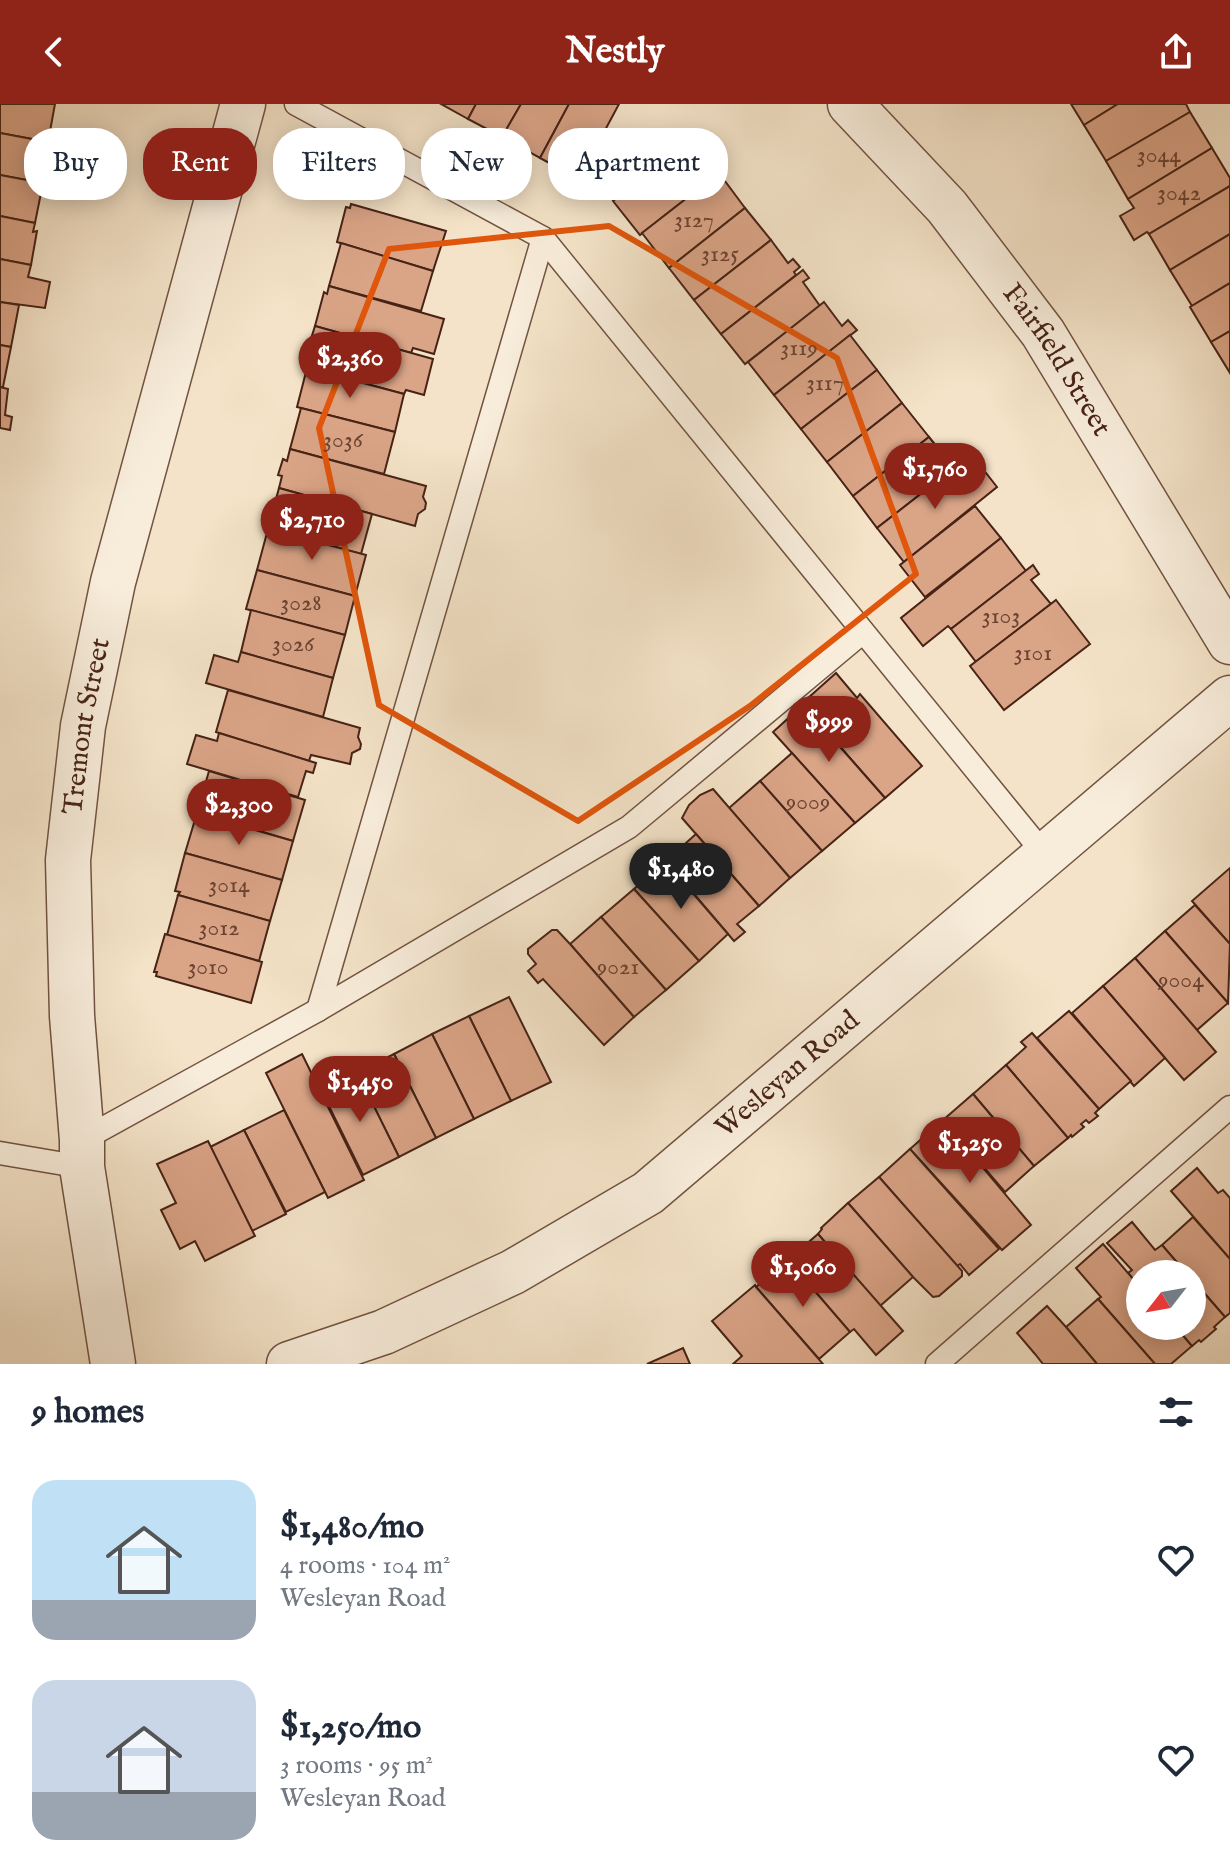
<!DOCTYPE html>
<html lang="en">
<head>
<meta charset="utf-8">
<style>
  :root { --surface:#fff; --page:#f6f6f7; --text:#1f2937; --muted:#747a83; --accent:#8f2418 }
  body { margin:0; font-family:"IM FELL English",serif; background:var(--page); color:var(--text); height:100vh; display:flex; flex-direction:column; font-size:30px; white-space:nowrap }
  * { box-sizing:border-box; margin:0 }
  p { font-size:26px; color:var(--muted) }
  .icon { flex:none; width:44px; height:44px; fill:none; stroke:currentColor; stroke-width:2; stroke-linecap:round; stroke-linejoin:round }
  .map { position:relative; height:1260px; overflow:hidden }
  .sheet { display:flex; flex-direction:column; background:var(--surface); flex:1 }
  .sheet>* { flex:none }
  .guide { position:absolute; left:24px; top:24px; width:800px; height:72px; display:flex; gap:16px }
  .needle { width:52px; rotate:239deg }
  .tools { position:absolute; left:1126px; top:1156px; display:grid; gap:16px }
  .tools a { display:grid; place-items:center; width:80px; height:80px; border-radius:50%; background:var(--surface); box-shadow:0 4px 20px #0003; font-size:40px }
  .price { position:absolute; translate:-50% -68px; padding:0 18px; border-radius:28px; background:var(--accent); color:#fff; font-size:26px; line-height:52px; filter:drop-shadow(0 2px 4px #0008) }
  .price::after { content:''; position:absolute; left:50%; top:48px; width:24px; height:18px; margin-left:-12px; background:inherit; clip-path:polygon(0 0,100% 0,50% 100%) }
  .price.current { background:#222; color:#fff }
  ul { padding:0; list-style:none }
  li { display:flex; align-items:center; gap:24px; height:200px; padding:0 32px }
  li span { display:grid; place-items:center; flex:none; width:224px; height:160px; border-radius:24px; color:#555 }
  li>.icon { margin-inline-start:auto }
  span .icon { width:96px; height:96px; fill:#fffc; stroke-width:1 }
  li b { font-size:34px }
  h2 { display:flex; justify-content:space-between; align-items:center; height:96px; padding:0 32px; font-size:34px }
  .chip { padding:0 28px; border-radius:32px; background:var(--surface); box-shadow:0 4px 20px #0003; font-size:28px; line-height:72px }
  .chip.current { background:var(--accent); color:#fff }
  header { display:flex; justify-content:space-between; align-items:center; height:104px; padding:0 32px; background:var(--accent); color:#fff; font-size:36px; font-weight:800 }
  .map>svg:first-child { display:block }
  .building { fill:#daa487; stroke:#472316; stroke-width:2 }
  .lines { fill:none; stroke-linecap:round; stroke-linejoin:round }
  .lane-casing { stroke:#725342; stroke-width:25 }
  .street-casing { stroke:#725342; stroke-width:47 }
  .lane { stroke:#f8eddb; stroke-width:22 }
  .street { stroke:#f8eddb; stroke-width:44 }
  .marked { fill:none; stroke:#e0560c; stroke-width:6; stroke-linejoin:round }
  .labels { text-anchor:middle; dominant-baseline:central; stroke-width:7; stroke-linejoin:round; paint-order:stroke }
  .number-label { font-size:24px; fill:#6c4332 }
  .street-label { font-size:28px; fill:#472316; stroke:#f8eddb }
</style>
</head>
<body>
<header><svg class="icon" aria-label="back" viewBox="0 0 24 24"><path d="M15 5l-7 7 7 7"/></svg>Nestly<svg class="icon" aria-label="share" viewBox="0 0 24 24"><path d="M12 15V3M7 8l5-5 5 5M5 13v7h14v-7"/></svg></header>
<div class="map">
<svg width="1230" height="1260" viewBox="0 0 1230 1260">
  <rect width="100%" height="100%" fill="#f4e3c8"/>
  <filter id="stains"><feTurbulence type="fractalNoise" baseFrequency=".0025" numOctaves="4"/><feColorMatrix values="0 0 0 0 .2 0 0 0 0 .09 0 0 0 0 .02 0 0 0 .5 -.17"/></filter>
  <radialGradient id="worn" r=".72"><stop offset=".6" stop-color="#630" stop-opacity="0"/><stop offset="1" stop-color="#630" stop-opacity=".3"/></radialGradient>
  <g class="building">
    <polygon points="0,0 55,0 48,38 0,29"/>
    <polygon points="441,0 476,0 468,15"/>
    <polygon points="476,0 521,0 502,33 468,15"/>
    <polygon points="521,0 569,0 540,54 502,33"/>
    <polygon points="569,0 619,0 579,75 540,54"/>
    <polygon points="1071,0 1118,0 1084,21"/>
    <polygon points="1118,0 1186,0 1190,8 1106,57 1084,21"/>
    <polygon points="1190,8 1212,44 1128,95 1106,57"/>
    <polygon points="0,29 48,38 46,49 52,51 47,80 0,71"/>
    <polygon points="692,36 719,69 640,131 613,97"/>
    <polygon points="1212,44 1230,74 1230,82 1149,130 1147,128 1134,136 1120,112 1134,104 1128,95"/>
    <polygon points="719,69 745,104 669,164 642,129"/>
    <polygon points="0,71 43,79 35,119 0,112"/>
    <polygon points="1230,82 1230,130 1170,166 1149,130"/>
    <polygon points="351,100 446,127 433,167 337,138 346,103 350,104"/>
    <polygon points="745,104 771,136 694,196 669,164"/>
    <polygon points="0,112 35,119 33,128 37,127 31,161 0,155"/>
    <polygon points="1230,130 1230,179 1192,202 1170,166"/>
    <polygon points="771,136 788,159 793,155 800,163 794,168 796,171 721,230 694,196"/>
    <polygon points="341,139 433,167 421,207 329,182"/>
    <polygon points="0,155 31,161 28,173 50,178 45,204 0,198"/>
    <polygon points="803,166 809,174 803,178 820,202 745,260 721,230"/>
    <polygon points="1230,179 1230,227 1211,238 1190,203"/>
    <polygon points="329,182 444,215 434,250 413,244 411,249 315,222 324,188 327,190"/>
    <polygon points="0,198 19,201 11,243 0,241"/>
    <polygon points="824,198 842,222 848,216 857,226 774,291 748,258"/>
    <polygon points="315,222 433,255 424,291 406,286 404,290 307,264 309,255 305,254"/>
    <polygon points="1230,227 1230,269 1211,238"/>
    <polygon points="850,231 877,266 801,325 774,291"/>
    <polygon points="0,241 11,243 3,283 0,283"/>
    <polygon points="307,264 404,290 395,328 297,303"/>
    <polygon points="877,266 902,299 827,358 801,325"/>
    <polygon points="0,283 8,285 5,311 12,313 10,326 0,324"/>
    <polygon points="902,299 929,333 853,392 827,358"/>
    <polygon points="301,304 395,328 384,370 290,345"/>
    <polygon points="929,333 954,364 877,424 853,392"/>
    <polygon points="290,345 426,382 423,393 426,399 425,405 418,410 415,422 279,384 282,372 278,371 283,355 287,357"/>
    <polygon points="979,360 997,383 904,458 877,424 954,364 961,374"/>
    <polygon points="279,384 372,410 361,450 268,425"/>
    <polygon points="975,402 1001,434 925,493 900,461"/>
    <polygon points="268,425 366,451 355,492 257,466"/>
    <polygon points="1001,434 1026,467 951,525 948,522 923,542 901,514"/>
    <polygon points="1033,461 1039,470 1031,476 1051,500 976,558 951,525"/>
    <polygon points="257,466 355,492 345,531 246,505"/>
    <polygon points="1056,496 1090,540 1004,606 970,562"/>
    <polygon points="251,506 345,531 333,574 241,548"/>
    <polygon points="241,548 333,574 323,613 206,579 214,551 238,558"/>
    <polygon points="836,569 857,594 860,590 922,662 885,694 823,623 829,617 808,594"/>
    <polygon points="228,586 360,624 358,633 361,640 360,645 352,649 350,660 311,651 309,657 216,628"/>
    <polygon points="803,601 885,694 855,719 773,628"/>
    <polygon points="219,629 316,659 313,669 306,667 298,693 187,660 196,631 217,637"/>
    <polygon points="792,649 855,719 822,747 760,677"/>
    <polygon points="209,667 305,696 293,737 197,709"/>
    <polygon points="760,677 822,747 790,774 729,704"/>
    <polygon points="713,685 790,774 759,802 682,714 689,701 700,691"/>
    <polygon points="197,709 293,737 282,776 185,749"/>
    <polygon points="696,730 759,802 737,820 745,828 734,837 666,757"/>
    <polygon points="185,749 282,776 270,817 178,791 180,788 175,787"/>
    <polygon points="665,757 728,830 699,857 634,785"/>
    <polygon points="1230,764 1230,840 1192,797"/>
    <polygon points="634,785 699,857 666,886 601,813"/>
    <polygon points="178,791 270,817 259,857 167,831"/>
    <polygon points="1195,801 1230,840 1228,899 1165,827"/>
    <polygon points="601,813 666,886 634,913 570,840"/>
    <polygon points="552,826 557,826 570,840 634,913 604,941 543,875 538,879 528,867 536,860 528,850 528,845"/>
    <polygon points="1165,827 1228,899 1197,926 1135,854"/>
    <polygon points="165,830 262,858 251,899 156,872 157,868 154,868"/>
    <polygon points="1135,854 1216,948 1184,976 1103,882"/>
    <polygon points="1103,882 1165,954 1134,982 1072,909"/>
    <polygon points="509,893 551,978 511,997 469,912"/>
    <polygon points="1069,907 1131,977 1099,1005 1037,934"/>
    <polygon points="469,912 511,997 474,1015 432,930"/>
    <polygon points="1032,929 1099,1005 1095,1009 1098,1012 1089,1019 1086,1016 1081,1020 1084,1023 1072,1033 1071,1031 1068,1034 1006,961 1026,943 1021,938"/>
    <polygon points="432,930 474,1015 436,1034 394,950"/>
    <polygon points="302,950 364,1076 328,1094 266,969"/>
    <polygon points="394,950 436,1034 399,1053 357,968"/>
    <polygon points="1006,961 1068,1034 1034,1062 973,990"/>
    <polygon points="357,968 399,1053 363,1071 321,986"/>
    <polygon points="973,990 1034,1062 1005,1088 943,1016"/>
    <polygon points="284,1006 325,1088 286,1108 244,1026"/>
    <polygon points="943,1016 1031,1121 1002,1146 910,1045"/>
    <polygon points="244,1026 286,1110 252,1127 210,1043"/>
    <polygon points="208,1037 255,1132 205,1157 195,1137 180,1145 161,1106 176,1099 157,1060"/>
    <polygon points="910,1045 999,1145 969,1171 960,1160 957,1162 879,1073"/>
    <polygon points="1197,1064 1218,1089 1223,1086 1230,1094 1230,1155 1171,1087"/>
    <polygon points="879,1073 962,1167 962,1172 939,1192 933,1193 913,1173 848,1099"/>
    <polygon points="848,1099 913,1173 880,1202 818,1130 822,1125 821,1124"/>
    <polygon points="1193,1113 1230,1155 1230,1209 1225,1213 1192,1175 1192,1170 1187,1170 1162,1141"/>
    <polygon points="1132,1118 1155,1146 1162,1141 1187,1170 1140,1170 1140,1183 1128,1169 1132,1166 1107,1139"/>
    <polygon points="818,1130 903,1227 876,1251 854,1225 850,1228 788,1156"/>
    <polygon points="1103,1140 1140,1183 1140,1222 1175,1222 1192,1242 1171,1260 1155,1260 1098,1195 1101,1193 1076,1164"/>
    <polygon points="788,1156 850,1228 819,1255 756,1183"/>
    <polygon points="1192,1175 1225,1213 1214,1223 1216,1225 1201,1238 1199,1236 1192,1242 1175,1222 1192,1222"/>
    <polygon points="755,1181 756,1183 823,1260 733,1260 742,1252 712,1217"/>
    <polygon points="1098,1195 1155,1260 1097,1260 1066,1223"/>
    <polygon points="1047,1202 1066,1223 1097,1260 1043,1260 1035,1250 1017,1229"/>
    <polygon points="683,1244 690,1260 647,1260"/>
  </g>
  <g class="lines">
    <g class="lane-casing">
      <g id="lane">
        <polyline points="296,0 543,134 1045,751"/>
        <polyline points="318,906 543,134"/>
        <polyline points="82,1036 318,906 629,723 863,528"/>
        <polyline points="0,1049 82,1063"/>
        <polyline points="937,1260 1230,1003"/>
      </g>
    </g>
    <g class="street-casing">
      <g id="street">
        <path id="s1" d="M850,0l97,103 96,126 187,309"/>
        <path id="s2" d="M113,1260l-31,-197v-27l-10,-124 -4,-156 15,-134 30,-144 130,-478"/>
        <path id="s3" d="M289,1260l95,-32 129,-60 135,-79 582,-495"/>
      </g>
    </g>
    <use href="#lane" class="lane"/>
    <use href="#street" class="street"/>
  </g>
  <path class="marked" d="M609,122l228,132 79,216 -166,132 -172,115 -199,-116 -60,-277 70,-179z"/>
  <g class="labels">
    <g class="number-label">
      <text x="1159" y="51">3044</text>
      <text x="1179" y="89">3042</text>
      <text x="694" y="116">3127</text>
      <text x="720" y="150">3125</text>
      <text x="799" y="244">3119</text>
      <text x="825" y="279">3117</text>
      <text x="343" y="336">3036</text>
      <text x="301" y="499">3028</text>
      <text x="1001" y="512">3103</text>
      <text x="293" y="540">3026</text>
      <text x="1033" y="549">3101</text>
      <text x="808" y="698">9009</text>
      <text x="229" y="781">3014</text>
      <text x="219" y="824">3012</text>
      <text x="208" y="863">3010</text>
      <text x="618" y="863">9021</text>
      <text x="1181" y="876">9004</text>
    </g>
    <g class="street-label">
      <text stroke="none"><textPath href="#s1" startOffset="330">Fairfield Street</textPath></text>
      <text stroke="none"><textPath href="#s2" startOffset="642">Tremont Street</textPath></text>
      <text stroke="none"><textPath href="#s3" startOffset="582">Wesleyan Road</textPath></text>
    </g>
  </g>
  <rect width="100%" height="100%" filter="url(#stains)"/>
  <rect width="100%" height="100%" fill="url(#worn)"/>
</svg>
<div class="tools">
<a><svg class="needle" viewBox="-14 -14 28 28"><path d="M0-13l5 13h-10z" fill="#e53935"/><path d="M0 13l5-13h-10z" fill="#747a83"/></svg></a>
</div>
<b class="price" style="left:350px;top:296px">$2,360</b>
<b class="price" style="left:935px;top:407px">$1,760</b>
<b class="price" style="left:312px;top:458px">$2,710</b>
<b class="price" style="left:829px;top:660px">$999</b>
<b class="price" style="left:239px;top:743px">$2,300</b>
<b class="price current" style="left:681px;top:807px">$1,480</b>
<b class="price" style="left:360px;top:1020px">$1,450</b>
<b class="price" style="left:970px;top:1081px">$1,250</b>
<b class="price" style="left:803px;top:1205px">$1,060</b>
<div class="guide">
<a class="chip">Buy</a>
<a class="chip current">Rent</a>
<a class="chip">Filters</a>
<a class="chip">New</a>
<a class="chip">Apartment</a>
</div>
</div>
<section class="sheet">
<h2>9 homes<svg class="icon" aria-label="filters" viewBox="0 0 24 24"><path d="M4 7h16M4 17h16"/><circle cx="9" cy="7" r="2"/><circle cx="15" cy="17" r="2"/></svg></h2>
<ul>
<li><span style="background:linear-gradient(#bfe0f5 75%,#9aa5b1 0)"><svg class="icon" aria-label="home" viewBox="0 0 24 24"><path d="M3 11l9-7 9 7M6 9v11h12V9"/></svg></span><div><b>$1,480/mo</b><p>4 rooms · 104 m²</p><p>Wesleyan Road</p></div><svg class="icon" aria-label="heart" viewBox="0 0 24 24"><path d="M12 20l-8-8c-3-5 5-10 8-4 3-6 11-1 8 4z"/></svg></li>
<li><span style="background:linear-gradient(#c9d6e8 70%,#9aa5b1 0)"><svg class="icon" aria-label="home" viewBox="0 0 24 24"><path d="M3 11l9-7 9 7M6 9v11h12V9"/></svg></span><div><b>$1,250/mo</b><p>3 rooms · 95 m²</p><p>Wesleyan Road</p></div><svg class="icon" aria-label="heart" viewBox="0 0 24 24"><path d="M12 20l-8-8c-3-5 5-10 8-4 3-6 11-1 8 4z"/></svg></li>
</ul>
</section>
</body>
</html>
